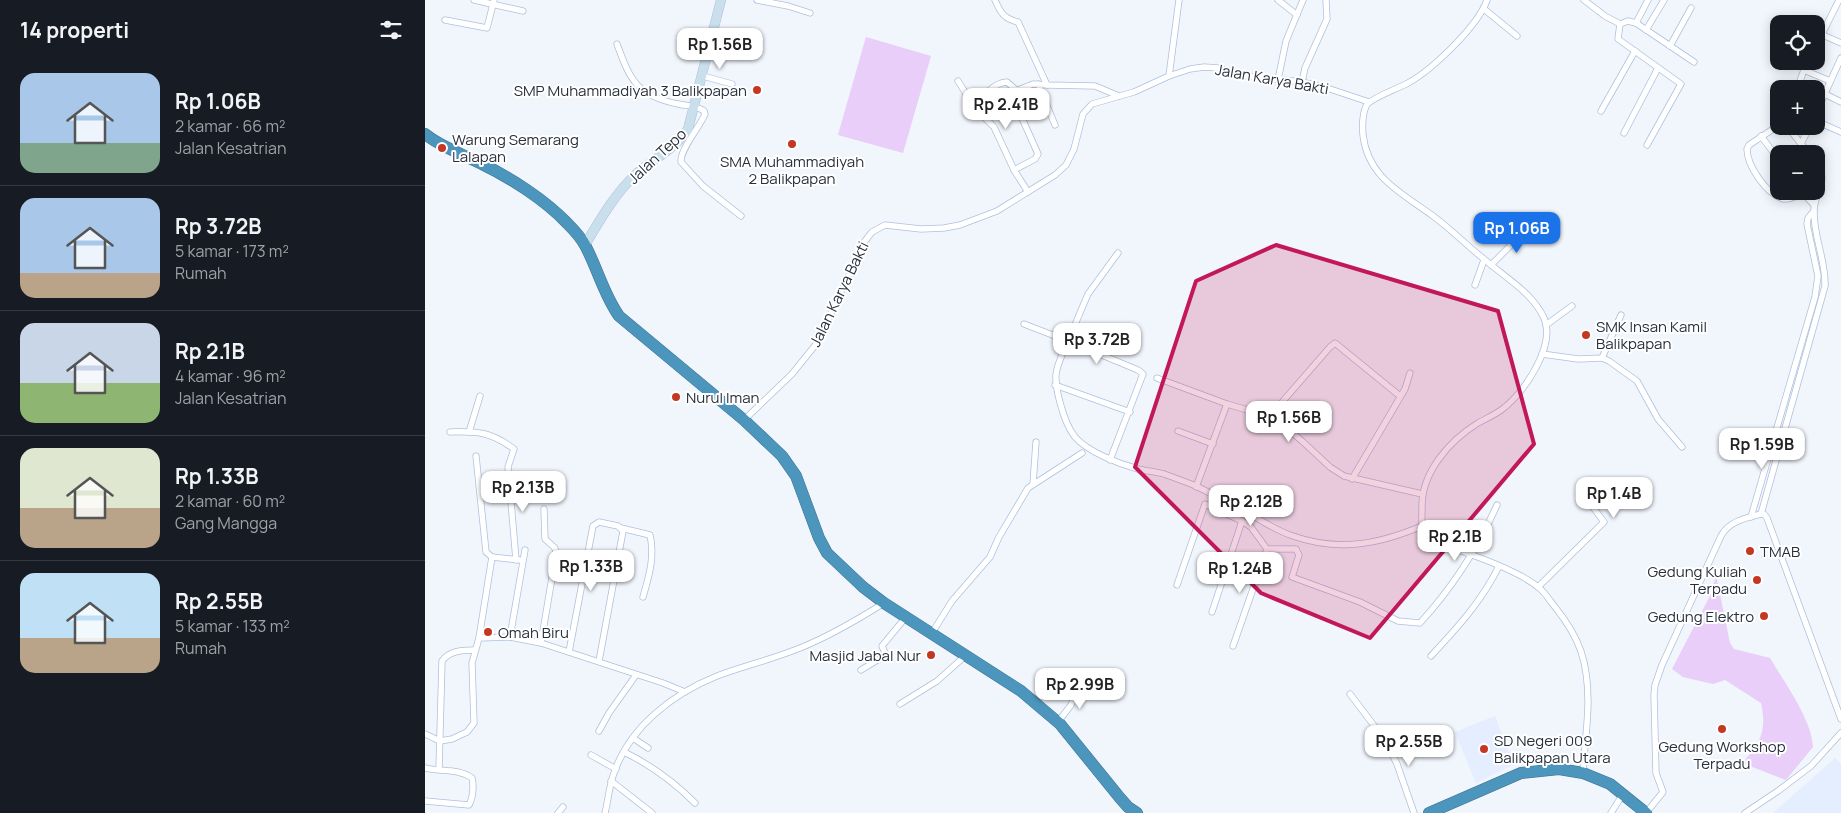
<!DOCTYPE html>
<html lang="id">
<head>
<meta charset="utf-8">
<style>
  :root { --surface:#171b24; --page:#20242c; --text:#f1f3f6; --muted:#9ea1a6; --line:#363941; --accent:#1a73e8 }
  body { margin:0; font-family:Manrope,sans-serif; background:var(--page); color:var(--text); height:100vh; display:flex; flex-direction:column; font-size:19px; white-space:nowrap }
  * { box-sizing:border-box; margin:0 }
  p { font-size:16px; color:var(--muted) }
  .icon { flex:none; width:28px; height:28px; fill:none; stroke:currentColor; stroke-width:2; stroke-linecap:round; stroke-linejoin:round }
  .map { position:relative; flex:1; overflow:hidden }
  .panel { display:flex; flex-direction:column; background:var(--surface); width:425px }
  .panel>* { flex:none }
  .fabs { position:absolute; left:1345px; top:15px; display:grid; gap:10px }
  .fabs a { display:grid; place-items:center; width:55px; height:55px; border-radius:10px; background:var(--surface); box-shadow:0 2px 12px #0003; font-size:25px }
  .price { position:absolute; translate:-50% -42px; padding:0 11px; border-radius:10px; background:#fff; color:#222; font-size:16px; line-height:32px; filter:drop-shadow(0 1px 2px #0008) }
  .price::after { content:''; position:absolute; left:50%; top:30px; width:15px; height:11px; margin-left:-8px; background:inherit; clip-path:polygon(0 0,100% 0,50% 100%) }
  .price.current { background:var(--accent); color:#fff }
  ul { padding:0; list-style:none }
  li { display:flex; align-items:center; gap:15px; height:125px; padding:0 20px }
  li+li { border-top:1px solid var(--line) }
  li span { display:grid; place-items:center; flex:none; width:140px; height:100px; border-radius:15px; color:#555 }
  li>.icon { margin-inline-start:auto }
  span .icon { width:60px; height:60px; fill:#fffc; stroke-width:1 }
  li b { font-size:21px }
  h2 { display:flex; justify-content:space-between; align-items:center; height:60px; padding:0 20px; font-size:21px }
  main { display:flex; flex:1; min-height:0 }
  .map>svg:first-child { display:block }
  .built { fill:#e5eefe }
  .green { fill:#e8cef8 }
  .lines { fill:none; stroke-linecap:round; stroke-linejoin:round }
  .street-casing { stroke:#adc0df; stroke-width:7 }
  .secondary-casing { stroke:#adc0df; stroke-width:10 }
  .highway-casing { stroke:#3f728f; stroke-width:12 }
  .street { stroke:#fff; stroke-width:5.5 }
  .secondary { stroke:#c9dfeb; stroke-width:9 }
  .highway { stroke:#4c95bc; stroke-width:11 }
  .marked { fill:#c2185b; fill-opacity:0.2; stroke:#c2185b; stroke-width:4; stroke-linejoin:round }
  .poi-dot { fill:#c43823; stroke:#fff; stroke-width:2 }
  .labels { text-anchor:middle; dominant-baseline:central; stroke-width:4; stroke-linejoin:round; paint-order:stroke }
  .street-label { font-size:15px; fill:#28303c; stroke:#fff }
  .poi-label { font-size:15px; fill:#28303c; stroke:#fff; text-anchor:start }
</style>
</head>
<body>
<main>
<section class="panel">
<h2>14 properti<svg class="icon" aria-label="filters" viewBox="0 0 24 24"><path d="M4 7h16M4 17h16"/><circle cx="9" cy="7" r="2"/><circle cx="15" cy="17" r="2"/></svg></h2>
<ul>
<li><span style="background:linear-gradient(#a9c7e8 70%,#7fa58c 0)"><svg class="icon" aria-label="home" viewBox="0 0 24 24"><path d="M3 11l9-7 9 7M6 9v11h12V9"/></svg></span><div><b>Rp 1.06B</b><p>2 kamar · 66 m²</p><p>Jalan Kesatrian</p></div></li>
<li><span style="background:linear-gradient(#a9c7e8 75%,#b9a48a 0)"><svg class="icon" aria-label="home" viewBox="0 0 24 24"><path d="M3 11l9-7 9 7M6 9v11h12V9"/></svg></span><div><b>Rp 3.72B</b><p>5 kamar · 173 m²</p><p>Rumah</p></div></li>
<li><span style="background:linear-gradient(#c9d6e8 60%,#8fb573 0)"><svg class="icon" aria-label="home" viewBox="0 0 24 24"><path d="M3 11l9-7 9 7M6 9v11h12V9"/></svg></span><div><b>Rp 2.1B</b><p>4 kamar · 96 m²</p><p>Jalan Kesatrian</p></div></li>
<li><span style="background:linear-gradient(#dfe7d0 60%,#b9a48a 0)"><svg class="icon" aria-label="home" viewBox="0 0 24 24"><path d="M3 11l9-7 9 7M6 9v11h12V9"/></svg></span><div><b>Rp 1.33B</b><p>2 kamar · 60 m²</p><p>Gang Mangga</p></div></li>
<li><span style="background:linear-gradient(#bfe0f5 65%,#b9a48a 0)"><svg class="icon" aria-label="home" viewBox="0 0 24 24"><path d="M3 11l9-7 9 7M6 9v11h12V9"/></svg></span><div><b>Rp 2.55B</b><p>5 kamar · 133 m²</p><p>Rumah</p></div></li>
</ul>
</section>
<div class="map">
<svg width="1416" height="813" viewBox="0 0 1416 813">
  <rect width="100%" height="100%" fill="#f1f5fc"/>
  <g class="built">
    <polygon points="1070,716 1088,765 1051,783 1030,732"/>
    <polygon points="1410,758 1416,764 1416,813 1348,813"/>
  </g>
  <g class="green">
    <polygon points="441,37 506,56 478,153 413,135"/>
    <path d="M1291,575l14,68 4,6 36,9c14,24 42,62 43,89l-27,33 -44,-17c19,-20 25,-33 19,-60l-36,-23 -12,4 -30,-7 -11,-8 39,-75z"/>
  </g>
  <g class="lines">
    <g class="street-casing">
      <g id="street">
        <polyline points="49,0 98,11"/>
        <polyline points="332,0 363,6 385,13"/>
        <path d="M570,0c5,12 9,19 23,22l29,63 48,1 24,10"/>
        <polyline points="853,0 872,15"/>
        <path d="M1062,0c-9,26 -55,70 -79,83 -13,7 -30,12 -41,21 -5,10 -5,20 -4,31 5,43 39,58 70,81 18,13 33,29 51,43 19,17 49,34 60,59 12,27 -19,73 -39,89 -8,7 -18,11 -27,16 -29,18 -57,50 -56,85 0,7 -1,16 1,23 5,12 27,16 38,20 23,8 59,21 77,36 7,5 12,14 17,20 25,31 33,55 33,95 0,23 -4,47 -5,71"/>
        <polyline points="1159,0 1180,16 1195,24 1193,39 1256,84 1222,145"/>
        <polyline points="1059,9 1092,36"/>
        <polyline points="20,20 62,28 69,0"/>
        <polyline points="1370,22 1373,24"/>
        <polyline points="1211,23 1223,0"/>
        <polyline points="1195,24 1203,21 1211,23 1269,62"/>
        <polyline points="1221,30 1239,0"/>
        <polyline points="1391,32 1416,43"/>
        <path d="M192,44c13,36 20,52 61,60 9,2 18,1 26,7l1,3c-5,13 -25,35 -24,48l22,24 38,30"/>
        <polyline points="1245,46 1266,8"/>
        <polyline points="1391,46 1414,0"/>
        <polyline points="1379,70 1384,61"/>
        <polyline points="278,76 307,84"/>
        <polyline points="744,76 754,0"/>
        <polyline points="853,80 861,41 878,0"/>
        <path d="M533,81l17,27c8,-11 17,-25 32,-26l8,7 3,1 15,-6 14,1"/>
        <polyline points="877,82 880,68 902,19 901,0"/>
        <polyline points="613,84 630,125"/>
        <polyline points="598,89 588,98 613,154 610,159 589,170 603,192"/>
        <polyline points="1372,89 1379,70 1405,81"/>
        <polyline points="1400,94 1416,102"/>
        <polyline points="550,108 569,127 589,170"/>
        <polyline points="1176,111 1210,51"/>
        <polyline points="1391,113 1416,58"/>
        <polyline points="1391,121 1416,132"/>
        <path d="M1354,125l-30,20 -2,4c0,17 20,46 37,50 6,1 13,-3 19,-6"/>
        <polyline points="1362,126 1384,154"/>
        <polyline points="1199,133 1233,68"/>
        <polyline points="1336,136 1354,160"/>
        <polyline points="1376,144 1385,126"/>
        <polyline points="1376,191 1389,205"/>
        <polyline points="1066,265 1087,244 1098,229"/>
        <polyline points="1050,285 1059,260"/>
        <polyline points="599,324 643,341 663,294 693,253"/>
        <polyline points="1121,325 1147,306"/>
        <polyline points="1117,354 1153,359 1177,358 1196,315"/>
        <polyline points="1177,358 1184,361 1212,381 1233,419 1257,447"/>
        <polyline points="732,378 802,404 850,418 877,441 905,467 919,476 997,494"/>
        <polyline points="630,385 705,412"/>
        <polyline points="845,416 905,347 910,343 975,396"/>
        <polyline points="319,420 367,374 392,343 440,241 447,232 460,225 496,229 519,228 535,225 572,211 630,175 641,165 649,149 658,114 667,104 709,92 744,76 765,69 779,67 793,68 823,76 877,82 902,88 944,102"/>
        <polyline points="753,431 788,444"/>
        <path d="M25,432c28,-1 41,0 64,17l-6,18 8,93"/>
        <polyline points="44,432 55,396"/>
        <polyline points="51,456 61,552 67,557"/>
        <path d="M685,460l33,-86 -5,-4 -70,-29c-13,29 -16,34 -7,65 3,11 7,22 14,31 13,15 44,27 63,32 9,2 18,3 26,5 11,4 22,8 32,12 18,9 36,18 54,28 13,8 26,16 40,21 47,17 87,10 132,-9"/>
        <polyline points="927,479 980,389 985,373"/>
        <polyline points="608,484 611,442"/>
        <polyline points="771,487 802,404"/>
        <path d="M1336,514l64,-228c1,-26 -12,-50 -11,-76 1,-19 16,-30 2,-47"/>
        <polyline points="1326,517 1390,297 1393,276 1382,224 1383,218 1389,211"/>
        <path d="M196,528l29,7c5,22 -1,41 -7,62"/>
        <polyline points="67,557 95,560"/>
        <polyline points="752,585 780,504 817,521"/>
        <polyline points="1113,587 1179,522 1159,495"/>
        <path d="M787,612l30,-91 9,6 16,22h29l3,6 -7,22 68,25 38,19 22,2c33,-36 57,-73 77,-118"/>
        <polyline points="507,633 527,601 565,557 574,537 603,488 657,453"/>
        <polyline points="85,637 100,550"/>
        <polyline points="54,638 85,637 116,643 238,683 260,692"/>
        <polyline points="116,643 131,554 130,548 120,539 119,509"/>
        <polyline points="808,646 842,549"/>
        <polyline points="144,652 168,526 174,522 193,526 198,531 174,661"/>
        <path d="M1006,656c26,-28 51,-55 68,-90"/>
        <polyline points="436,670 459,656 460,653 457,646 481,617"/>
        <polyline points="925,694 960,740 972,764 989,813"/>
        <polyline points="475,704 512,681 540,656"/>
        <polyline points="633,722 646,705 655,684"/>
        <polyline points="174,731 184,713 211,675"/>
        <polyline points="0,734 15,741"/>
        <polyline points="208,738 223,748"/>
        <polyline points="15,741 27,739 42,732 49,723 47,663 54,638 67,557"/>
        <path d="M199,752c27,13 50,30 71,51"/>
        <polyline points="166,755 191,769"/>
        <path d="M0,768c15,4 33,0 47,10 2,7 1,20 -3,27l-44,-4"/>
        <path d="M14,769l3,-108c7,-10 20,-11 32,-11"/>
        <polyline points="186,781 227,813"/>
        <polyline points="133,813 138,807"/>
        <path d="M180,813c3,-12 4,-25 8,-37 15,-48 59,-82 104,-100 27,-10 56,-17 83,-28 30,-12 57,-28 84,-45"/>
        <polyline points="1186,813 1198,794"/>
        <path d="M1221,813l17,-21 -7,-19 -2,-78 1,-10 7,-20 59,-129c8,-15 25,-18 40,-22h3l3,4 74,201"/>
        <polyline points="1320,813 1353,791 1386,766 1416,733"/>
      </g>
    </g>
    <g class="secondary-casing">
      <path id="secondary" d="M160,245c15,-25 29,-50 50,-70 17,-15 41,-27 53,-46l33,-129"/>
    </g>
    <g class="highway-casing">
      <g id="highway">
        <path d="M0,134c17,14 38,20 57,30 29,14 63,36 85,59 7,7 15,16 19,24 12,23 18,48 33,69l125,104 38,36 14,20 23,62 8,15 36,34 21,16 137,88 39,33 60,74 8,9 9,6"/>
        <polyline points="1004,813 1096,773 1134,769 1158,773 1185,784 1221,813"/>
      </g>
    </g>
    <use href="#street" class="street"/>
    <use href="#secondary" class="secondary"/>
    <use href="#highway" class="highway"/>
  </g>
  <path class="marked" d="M851,245l222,66 36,133 -164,194 -109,-45 -126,-126 61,-186z"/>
  <g class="poi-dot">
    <circle cx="332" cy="90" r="5"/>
    <circle cx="367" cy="144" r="5"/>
    <circle cx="17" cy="148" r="5"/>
    <circle cx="1161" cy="335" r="5"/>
    <circle cx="251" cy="397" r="5"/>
    <circle cx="1325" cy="551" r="5"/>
    <circle cx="1332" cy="580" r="5"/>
    <circle cx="1339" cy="616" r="5"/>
    <circle cx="63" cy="632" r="5"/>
    <circle cx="506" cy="655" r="5"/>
    <circle cx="1297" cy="729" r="5"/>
    <circle cx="1059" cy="749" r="5"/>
  </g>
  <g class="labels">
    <g class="street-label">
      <text transform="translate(847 79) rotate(10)">Jalan Karya Bakti</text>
      <text transform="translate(232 156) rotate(-43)">Jalan Tepo</text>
      <text transform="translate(414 294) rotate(-64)">Jalan Karya Bakti</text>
    </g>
    <g class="poi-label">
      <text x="322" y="90" text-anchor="end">SMP Muhammadiyah 3 Balikpapan</text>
      <text x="27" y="139">Warung Semarang<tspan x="27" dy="17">Lalapan</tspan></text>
      <text x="367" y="161" text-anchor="middle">SMA Muhammadiyah<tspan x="367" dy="17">2 Balikpapan</tspan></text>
      <text x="1171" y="326">SMK Insan Kamil<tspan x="1171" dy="17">Balikpapan</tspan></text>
      <text x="261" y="397">Nurul Iman</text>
      <text x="1335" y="551">TMAB</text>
      <text x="1322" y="571" text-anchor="end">Gedung Kuliah<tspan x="1322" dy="17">Terpadu</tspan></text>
      <text x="1329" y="616" text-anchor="end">Gedung Elektro</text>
      <text x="73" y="632">Omah Biru</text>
      <text x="496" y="655" text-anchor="end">Masjid Jabal Nur</text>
      <text x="1069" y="740">SD Negeri 009<tspan x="1069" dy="17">Balikpapan Utara</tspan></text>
      <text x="1297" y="746" text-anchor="middle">Gedung Workshop<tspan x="1297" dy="17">Terpadu</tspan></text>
    </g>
  </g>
</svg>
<div class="fabs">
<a><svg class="icon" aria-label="locate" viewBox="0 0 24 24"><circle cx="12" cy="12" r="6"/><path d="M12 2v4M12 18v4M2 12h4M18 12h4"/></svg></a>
<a>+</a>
<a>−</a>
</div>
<b class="price" style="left:295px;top:70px">Rp 1.56B</b>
<b class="price" style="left:581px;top:130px">Rp 2.41B</b>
<b class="price current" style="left:1092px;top:254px">Rp 1.06B</b>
<b class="price" style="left:672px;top:365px">Rp 3.72B</b>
<b class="price" style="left:864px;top:443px">Rp 1.56B</b>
<b class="price" style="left:1337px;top:470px">Rp 1.59B</b>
<b class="price" style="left:98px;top:513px">Rp 2.13B</b>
<b class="price" style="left:1189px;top:519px">Rp 1.4B</b>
<b class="price" style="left:826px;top:527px">Rp 2.12B</b>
<b class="price" style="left:1030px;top:562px">Rp 2.1B</b>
<b class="price" style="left:166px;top:592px">Rp 1.33B</b>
<b class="price" style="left:815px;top:594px">Rp 1.24B</b>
<b class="price" style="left:655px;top:710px">Rp 2.99B</b>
<b class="price" style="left:984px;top:767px">Rp 2.55B</b>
</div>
</main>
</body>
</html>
